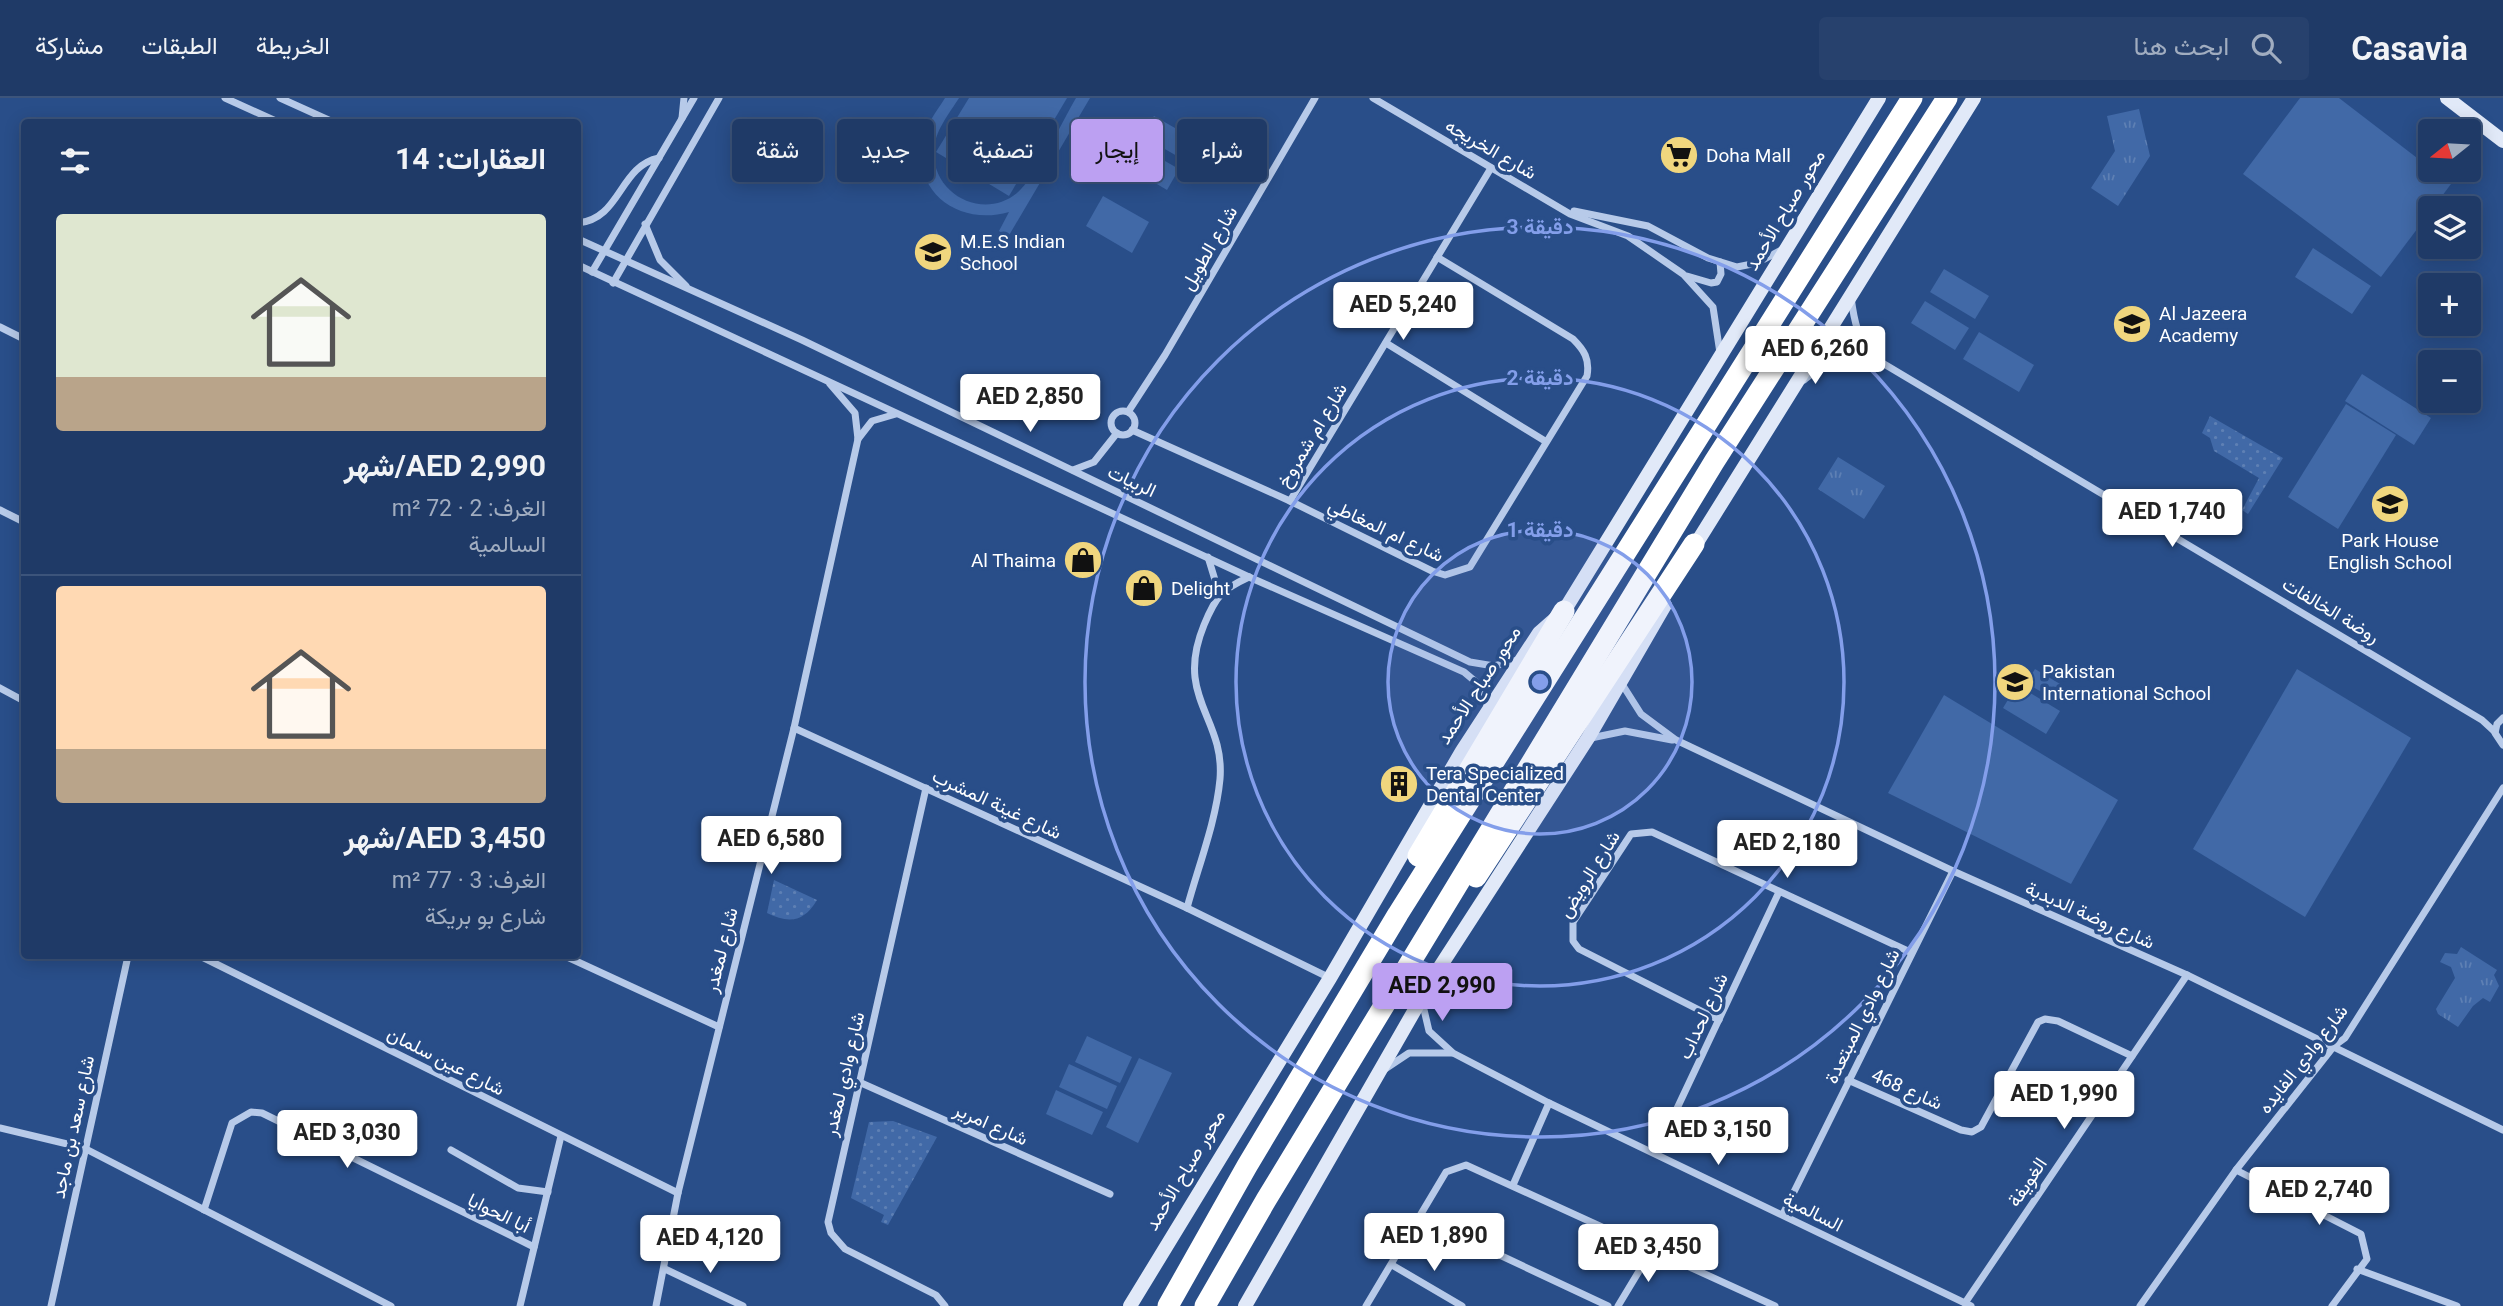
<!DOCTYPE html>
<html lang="ar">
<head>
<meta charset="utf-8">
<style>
  :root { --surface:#1f3a67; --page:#27416d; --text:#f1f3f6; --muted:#a1adc0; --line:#3c547b; --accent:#bca0f2 }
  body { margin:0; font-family:Roboto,Vazirmatn,sans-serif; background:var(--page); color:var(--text); direction:rtl; height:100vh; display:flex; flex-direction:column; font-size:26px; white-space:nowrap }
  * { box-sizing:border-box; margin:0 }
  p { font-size:23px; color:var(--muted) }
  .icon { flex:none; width:38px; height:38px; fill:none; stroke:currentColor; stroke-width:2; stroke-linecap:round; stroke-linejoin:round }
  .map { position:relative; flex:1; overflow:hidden; direction:ltr }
  .details { position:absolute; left:21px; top:21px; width:560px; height:840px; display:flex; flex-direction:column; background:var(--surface); border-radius:7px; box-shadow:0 4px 18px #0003,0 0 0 2px var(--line); direction:rtl }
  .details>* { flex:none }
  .guide { position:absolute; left:602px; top:21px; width:665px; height:63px; direction:rtl; display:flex; gap:14px }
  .needle { width:46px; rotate:252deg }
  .fabs { position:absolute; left:2418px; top:21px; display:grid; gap:14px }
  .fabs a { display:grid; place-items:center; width:63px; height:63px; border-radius:7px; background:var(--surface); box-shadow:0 4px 18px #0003,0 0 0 2px var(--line); font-size:35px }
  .price { position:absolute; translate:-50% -60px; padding:0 16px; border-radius:7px; background:#fff; color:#222; font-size:23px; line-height:46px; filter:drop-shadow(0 2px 4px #0008) }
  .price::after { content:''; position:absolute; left:50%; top:42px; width:21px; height:16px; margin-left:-10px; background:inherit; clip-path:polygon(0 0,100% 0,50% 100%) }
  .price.selected { background:var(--accent); color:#111 }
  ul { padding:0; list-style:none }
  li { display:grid; align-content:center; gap:14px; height:371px; padding:0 35px }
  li+li { border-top:2px solid var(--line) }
  li span { display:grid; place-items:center; height:217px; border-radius:7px; color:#555 }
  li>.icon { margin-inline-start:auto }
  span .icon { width:126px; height:126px; fill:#fffc; stroke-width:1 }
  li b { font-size:30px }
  h2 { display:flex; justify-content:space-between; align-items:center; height:84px; padding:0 35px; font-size:30px }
  .pill { padding:0 24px; border-radius:7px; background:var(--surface); box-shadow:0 4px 18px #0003,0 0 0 2px var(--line); font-size:24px; line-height:63px }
  .pill.selected { background:var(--accent); color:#111 }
  header { display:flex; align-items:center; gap:42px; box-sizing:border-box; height:98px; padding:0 35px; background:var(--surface); border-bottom:2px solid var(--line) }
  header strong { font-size:33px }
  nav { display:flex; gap:38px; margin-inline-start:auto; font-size:24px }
  .search { width:490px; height:63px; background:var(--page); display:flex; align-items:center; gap:18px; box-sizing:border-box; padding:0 24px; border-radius:7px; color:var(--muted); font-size:26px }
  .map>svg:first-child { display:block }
  .grass { fill:url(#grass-tufts) }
  .park { fill:url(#park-dots) }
  .pitch { fill:#4169a7 }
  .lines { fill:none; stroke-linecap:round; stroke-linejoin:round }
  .street { stroke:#b7cae9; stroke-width:7 }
  .secondary { stroke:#e1e9f8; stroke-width:14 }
  .highway { stroke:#fff; stroke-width:21 }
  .ring { fill:none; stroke:#839eea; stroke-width:3.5 }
  .labels { text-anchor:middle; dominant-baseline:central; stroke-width:7; stroke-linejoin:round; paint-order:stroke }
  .street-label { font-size:19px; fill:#fff; stroke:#294e89 }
  .poi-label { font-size:19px; fill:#fff; stroke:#294e89; text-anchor:start }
  .centre { fill:#839eea; stroke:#294e89; stroke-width:3.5 }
  .ring-label { font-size:21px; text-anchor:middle; font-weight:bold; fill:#839eea; stroke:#294e89; stroke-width:7; stroke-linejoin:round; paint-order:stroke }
</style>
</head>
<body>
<header>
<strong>Casavia</strong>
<div class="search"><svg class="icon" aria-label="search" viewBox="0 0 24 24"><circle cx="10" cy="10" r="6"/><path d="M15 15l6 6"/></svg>ابحث هنا</div>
<nav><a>الخريطة</a><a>الطبقات</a><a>مشاركة</a></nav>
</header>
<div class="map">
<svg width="2503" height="1208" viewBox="0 0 2503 1208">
  <defs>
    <pattern id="grass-tufts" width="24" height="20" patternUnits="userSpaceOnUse" patternTransform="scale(1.75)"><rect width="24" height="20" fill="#4169a7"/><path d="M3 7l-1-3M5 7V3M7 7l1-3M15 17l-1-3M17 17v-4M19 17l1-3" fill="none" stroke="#5e80b4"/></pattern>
    <pattern id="park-dots" width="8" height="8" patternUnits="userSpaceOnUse" patternTransform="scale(1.75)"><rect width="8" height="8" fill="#4169a7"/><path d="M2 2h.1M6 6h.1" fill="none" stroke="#5e80b4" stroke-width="1.8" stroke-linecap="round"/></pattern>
  </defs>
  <rect width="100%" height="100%" fill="#294e89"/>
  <g class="grass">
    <polygon points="2139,11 2150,58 2118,108 2091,90 2115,53 2107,18"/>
    <polygon points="1838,359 1885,388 1864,421 1818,391"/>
    <polygon points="2461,849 2497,872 2494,877 2499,888 2490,904 2483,900 2473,908 2458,929 2438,916 2436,911 2455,880 2451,869 2440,864 2445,855 2457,856"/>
  </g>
  <g class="park">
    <polygon points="2210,318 2283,360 2248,416 2242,412 2259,380 2214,353 2210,340 2202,335"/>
    <path d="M774,782l43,20c-13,22 -28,24 -50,13z"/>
    <polygon points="893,1023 937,1039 888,1127 881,1124 884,1117 851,1100 869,1024"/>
  </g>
  <g class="pitch">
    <path d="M945,0h14c-10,16 -25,34 -25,53 -2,43 49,70 83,42 19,-16 45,-71 59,-95h14l-82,139 -9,-6 10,-19c-48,14 -96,-17 -87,-71 3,-15 15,-30 23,-43z"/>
    <polygon points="969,0 1067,0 1009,98 936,54"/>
    <polygon points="2300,0 2339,0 2451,86 2381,179 2243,76"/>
    <polygon points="1154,18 1196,42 1184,62 1142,38"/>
    <polygon points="1137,47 1179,71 1167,92 1125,67"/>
    <polygon points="1103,98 1149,124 1132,155 1086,128"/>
    <polygon points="2313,150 2371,188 2352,216 2295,179"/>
    <polygon points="1944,171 1989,198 1975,221 1930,194"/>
    <polygon points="1925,203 1969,230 1955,252 1911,225"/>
    <polygon points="1979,234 2034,267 2019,294 1963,261"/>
    <polygon points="2362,276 2431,320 2414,347 2345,303"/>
    <polygon points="2346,306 2396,337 2338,431 2288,399"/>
    <polygon points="2035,571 2065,589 2057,603 2026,585"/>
    <polygon points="2297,571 2411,640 2305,819 2193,751"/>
    <polygon points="2017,587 2060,613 2046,636 2003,610"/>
    <polygon points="1944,597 2118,702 2071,786 1888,695"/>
    <polygon points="1087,938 1132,959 1120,985 1075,964"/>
    <polygon points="1139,960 1172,975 1138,1045 1106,1029"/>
    <polygon points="1069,966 1117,988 1107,1011 1059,989"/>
    <polygon points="1056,992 1103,1014 1092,1037 1046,1016"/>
  </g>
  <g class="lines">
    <g class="street">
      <polyline points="225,0 278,24"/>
      <polyline points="280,0 333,24"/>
      <polyline points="1373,0 1570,116 1628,138 1683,176 1713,209 1720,255"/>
      <polyline points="682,20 684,0"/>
      <polyline points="1574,113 1648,128 1708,160 1737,169 1757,165 1785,150"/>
      <path d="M578,125c43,-4 41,-57 81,-65"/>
      <polyline points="645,126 660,162 686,188"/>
      <polyline points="578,141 802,242 1470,564 1494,568 1518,562"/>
      <polyline points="578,167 1249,479 1464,574 1482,589 1488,611"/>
      <polyline points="592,174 694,0"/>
      <polyline points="1687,178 1711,185 1717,184 1721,176 1720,164"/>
      <polyline points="613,185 719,0"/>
      <path d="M1851,199c3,24 7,43 23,61l608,362 13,12"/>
      <polyline points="0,229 24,241"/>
      <polyline points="1386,245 1545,343"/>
      <path d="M1804,282c26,-21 35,-30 70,-22"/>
      <circle cx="1123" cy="325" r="12"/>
      <polyline points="1128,314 1165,257 1315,0"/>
      <path d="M1132,332l158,71 142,70 13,4 25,-8 117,-191c3,-17 -3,-26 -14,-37l-136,-82"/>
      <polyline points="858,341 872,323 896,316"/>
      <polyline points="1073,372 1094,364 1117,335"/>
      <polyline points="1290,403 1491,70"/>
      <polyline points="0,412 24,424"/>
      <polyline points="1208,459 1219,495"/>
      <polyline points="1622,586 1641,616 1676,642 1953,773 2187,877 2503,1032"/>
      <polyline points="0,590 24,603"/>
      <polyline points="2503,620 2497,626 2495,635 2503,647"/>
      <polyline points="794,630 1187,810 1330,880"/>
      <polyline points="1591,640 1625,633 1672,642"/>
      <polyline points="926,690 828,1124 831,1135 845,1151 936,1197 945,1208"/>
      <path d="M1187,810c11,-41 29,-86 33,-129 5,-62 -46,-81 -16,-154 12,-29 17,-35 45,-48"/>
      <polyline points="200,858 678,1095"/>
      <polyline points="565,858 719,929"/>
      <polyline points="1422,903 1429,933 1453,955 1549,1005 1971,1208"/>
      <polyline points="1719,922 1579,851 1573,843 1573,824 1631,736 1652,734 1910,854"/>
      <polyline points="1385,971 1409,955 1452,955"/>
      <polyline points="1848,982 1961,1032 1972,1034 1981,1029 2038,924 2045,921 2058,923 2132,958"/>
      <polyline points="859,984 1110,1096"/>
      <polyline points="0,1030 84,1050 391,1208"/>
      <polyline points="451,1052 518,1090 548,1094"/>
      <polyline points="1656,1055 1779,794"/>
      <polyline points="2236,1072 2361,1136 2367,1161 2332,1208"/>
      <polyline points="1513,1087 1549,1005"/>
      <polyline points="204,1112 232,1025 251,1014 262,1015 534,1149"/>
      <polyline points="1783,1116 1953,773"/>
      <polyline points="1491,1153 1608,1208"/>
      <polyline points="1392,1167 1462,1208"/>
      <polyline points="665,1171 743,1208"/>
      <polyline points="2357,1171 2457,1208"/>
      <polyline points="1965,1205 2187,877"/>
      <polyline points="51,1208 128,858"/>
      <polyline points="520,1208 561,1038"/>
      <polyline points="656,1208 678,1095 794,630 858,341 855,315 830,286"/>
      <polyline points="1366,1208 1446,1074 1466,1067 1775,1208"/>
      <polyline points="1618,1208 1653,1150"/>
      <polyline points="2140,1208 2236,1072 2334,948 2345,940 2503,690"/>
    </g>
    <g class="secondary">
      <polyline points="2447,0 2503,43"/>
      <polyline points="1691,454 1974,0"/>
      <polyline points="1130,1208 1330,880 1462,653 1539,535 1564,513 1879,0"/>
      <polyline points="1245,1208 1436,875 1588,640 1665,507"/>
    </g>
    <g class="highway">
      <polyline points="1418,758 1564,513"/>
      <polyline points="1476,779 1694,446"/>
      <polyline points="1168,1208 1247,1068 1398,816 1912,0"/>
      <polyline points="1205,1208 1266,1102 1714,364 1947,0"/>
    </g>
  </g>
  <circle cx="1540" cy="584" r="152" fill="#839eea" fill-opacity=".12"/>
  <g class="ring">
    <circle cx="1540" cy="584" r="152"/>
    <circle cx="1540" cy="584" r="304"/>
    <circle cx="1540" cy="584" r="455"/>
  </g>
  <defs>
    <g id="supermarket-disc" transform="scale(2.0125)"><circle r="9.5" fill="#f0d67e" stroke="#294e89"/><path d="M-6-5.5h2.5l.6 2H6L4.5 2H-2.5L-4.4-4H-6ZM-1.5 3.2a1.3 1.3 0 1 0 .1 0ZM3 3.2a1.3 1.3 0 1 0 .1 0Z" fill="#111"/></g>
    <g id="school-disc" transform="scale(2.0125)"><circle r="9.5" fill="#f0d67e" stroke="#294e89"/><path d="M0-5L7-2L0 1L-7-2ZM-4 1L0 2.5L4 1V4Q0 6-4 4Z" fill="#111"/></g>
    <g id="shop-disc" transform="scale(2.0125)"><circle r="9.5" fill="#f0d67e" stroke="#294e89"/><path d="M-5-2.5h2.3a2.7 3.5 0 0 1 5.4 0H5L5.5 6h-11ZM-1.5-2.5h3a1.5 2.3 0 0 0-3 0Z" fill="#111"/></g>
    <g id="building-disc" transform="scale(2.0125)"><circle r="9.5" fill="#f0d67e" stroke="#294e89"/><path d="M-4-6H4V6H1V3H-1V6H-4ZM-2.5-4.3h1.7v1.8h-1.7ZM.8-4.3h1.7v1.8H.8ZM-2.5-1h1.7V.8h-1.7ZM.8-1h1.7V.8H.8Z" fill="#111"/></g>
  </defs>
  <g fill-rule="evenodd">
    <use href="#supermarket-disc" x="1679" y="57"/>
    <use href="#school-disc" x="933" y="154"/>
    <use href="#school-disc" x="2132" y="226"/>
    <use href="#school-disc" x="2390" y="406"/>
    <use href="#shop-disc" x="1083" y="462"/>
    <use href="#shop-disc" x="1144" y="490"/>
    <use href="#school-disc" x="2015" y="584"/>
    <use href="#building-disc" x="1399" y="686"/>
  </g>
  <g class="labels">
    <g class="street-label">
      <text transform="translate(1491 51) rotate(30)">شارع الخريجه</text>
      <text transform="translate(1785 112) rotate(-59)">محور صباح الأحمد</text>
      <text transform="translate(1209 150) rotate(-60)">شارع الطويل</text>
      <text transform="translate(1312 337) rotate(-59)">شارع ام شمروخ</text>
      <text transform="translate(1132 383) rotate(25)">الربيات</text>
      <text transform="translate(1386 432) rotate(25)">شارع ام المغاطي</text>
      <text transform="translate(2331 512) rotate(31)">روضة الخالفات</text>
      <text transform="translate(1479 587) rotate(-57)">محور صباح الأحمد</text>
      <text transform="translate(997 706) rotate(25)">شارع غينة المشرب</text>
      <text transform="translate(1589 776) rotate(-58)">شارع الرويض</text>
      <text transform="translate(2090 817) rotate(24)">شارع روضة الدبدبة</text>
      <text transform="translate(721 852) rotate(-76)">شارع لمغدر</text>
      <text transform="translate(1703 918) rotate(-65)">شارع لحداب</text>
      <text transform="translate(1862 918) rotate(-64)">شارع وادي المبتعدة</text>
      <text transform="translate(2303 961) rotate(-52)">شارع وادي الفايده</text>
      <text transform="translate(446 963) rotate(27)">شارع عين سلمان</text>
      <text transform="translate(844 976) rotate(-77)">شارع وادي لمغدر</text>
      <text transform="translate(1907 991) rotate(24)">شارع 468</text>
      <text transform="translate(991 1026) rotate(24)">شارع امرير</text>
      <text transform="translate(73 1029) rotate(-78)">شارع سعد بن ماجد</text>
      <text transform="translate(1185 1072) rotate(-59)">محور صباح الأحمد</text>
      <text transform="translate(2027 1084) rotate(-56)">الغويفة</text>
      <text transform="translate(1813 1114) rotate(27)">السالمية</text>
      <text transform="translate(499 1115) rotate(26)">أبا الحوايا</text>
    </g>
    <g class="poi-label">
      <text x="1706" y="57">Doha Mall</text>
      <text x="960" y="143">M.E.S Indian<tspan x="960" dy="22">School</tspan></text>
      <text x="2159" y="215">Al Jazeera<tspan x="2159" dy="22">Academy</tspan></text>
      <text x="2390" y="442" text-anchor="middle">Park House<tspan x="2390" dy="22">English School</tspan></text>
      <text x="1056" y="462" text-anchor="end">Al Thaima</text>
      <text x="1171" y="490">Delight</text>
      <text x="2042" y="573">Pakistan<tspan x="2042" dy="22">International School</tspan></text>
      <text x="1426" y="675">Tera Specialized<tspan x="1426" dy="22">Dental Center</tspan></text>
    </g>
  </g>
  <circle cx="1540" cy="584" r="10" class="centre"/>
  <g class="ring-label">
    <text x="1540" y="136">3 دقيقة</text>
    <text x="1540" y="287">2 دقيقة</text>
    <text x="1540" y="439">1 دقيقة</text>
  </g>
</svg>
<div class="fabs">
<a><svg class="needle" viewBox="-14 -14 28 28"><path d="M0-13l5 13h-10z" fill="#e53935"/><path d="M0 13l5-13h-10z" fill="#a1adc0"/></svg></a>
<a><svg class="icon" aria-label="layers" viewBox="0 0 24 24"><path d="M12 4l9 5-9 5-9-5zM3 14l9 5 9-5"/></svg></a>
<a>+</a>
<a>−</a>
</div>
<b class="price" style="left:1403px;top:244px">AED 5,240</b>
<b class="price" style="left:1815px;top:288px">AED 6,260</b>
<b class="price" style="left:1030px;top:336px">AED 2,850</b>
<b class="price" style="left:2172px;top:451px">AED 1,740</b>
<b class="price" style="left:771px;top:778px">AED 6,580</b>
<b class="price" style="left:1787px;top:782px">AED 2,180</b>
<b class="price selected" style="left:1442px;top:925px">AED 2,990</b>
<b class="price" style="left:2064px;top:1033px">AED 1,990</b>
<b class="price" style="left:1718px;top:1069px">AED 3,150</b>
<b class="price" style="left:347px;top:1072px">AED 3,030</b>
<b class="price" style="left:2319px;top:1129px">AED 2,740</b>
<b class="price" style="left:1434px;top:1175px">AED 1,890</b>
<b class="price" style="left:710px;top:1177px">AED 4,120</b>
<b class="price" style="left:1648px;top:1186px">AED 3,450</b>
<div class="guide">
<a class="pill">شراء</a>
<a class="pill selected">إيجار</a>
<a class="pill">تصفية</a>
<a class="pill">جديد</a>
<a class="pill">شقة</a>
</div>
<section class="details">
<h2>العقارات: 14<svg class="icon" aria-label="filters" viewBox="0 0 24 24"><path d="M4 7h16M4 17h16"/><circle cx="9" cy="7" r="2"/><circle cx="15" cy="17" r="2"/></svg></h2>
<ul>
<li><span style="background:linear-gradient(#dfe7d0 75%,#b9a48a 0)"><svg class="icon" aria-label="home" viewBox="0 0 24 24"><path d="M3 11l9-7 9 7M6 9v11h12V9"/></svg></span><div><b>AED 2,990/شهر</b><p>الغرف: 2 · 72 m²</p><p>السالمية</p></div></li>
<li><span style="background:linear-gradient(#ffd9b3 75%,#b9a48a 0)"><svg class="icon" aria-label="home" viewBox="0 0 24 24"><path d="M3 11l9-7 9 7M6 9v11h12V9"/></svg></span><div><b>AED 3,450/شهر</b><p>الغرف: 3 · 77 m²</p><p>شارع بو بريكة</p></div></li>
</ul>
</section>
</div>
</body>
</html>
